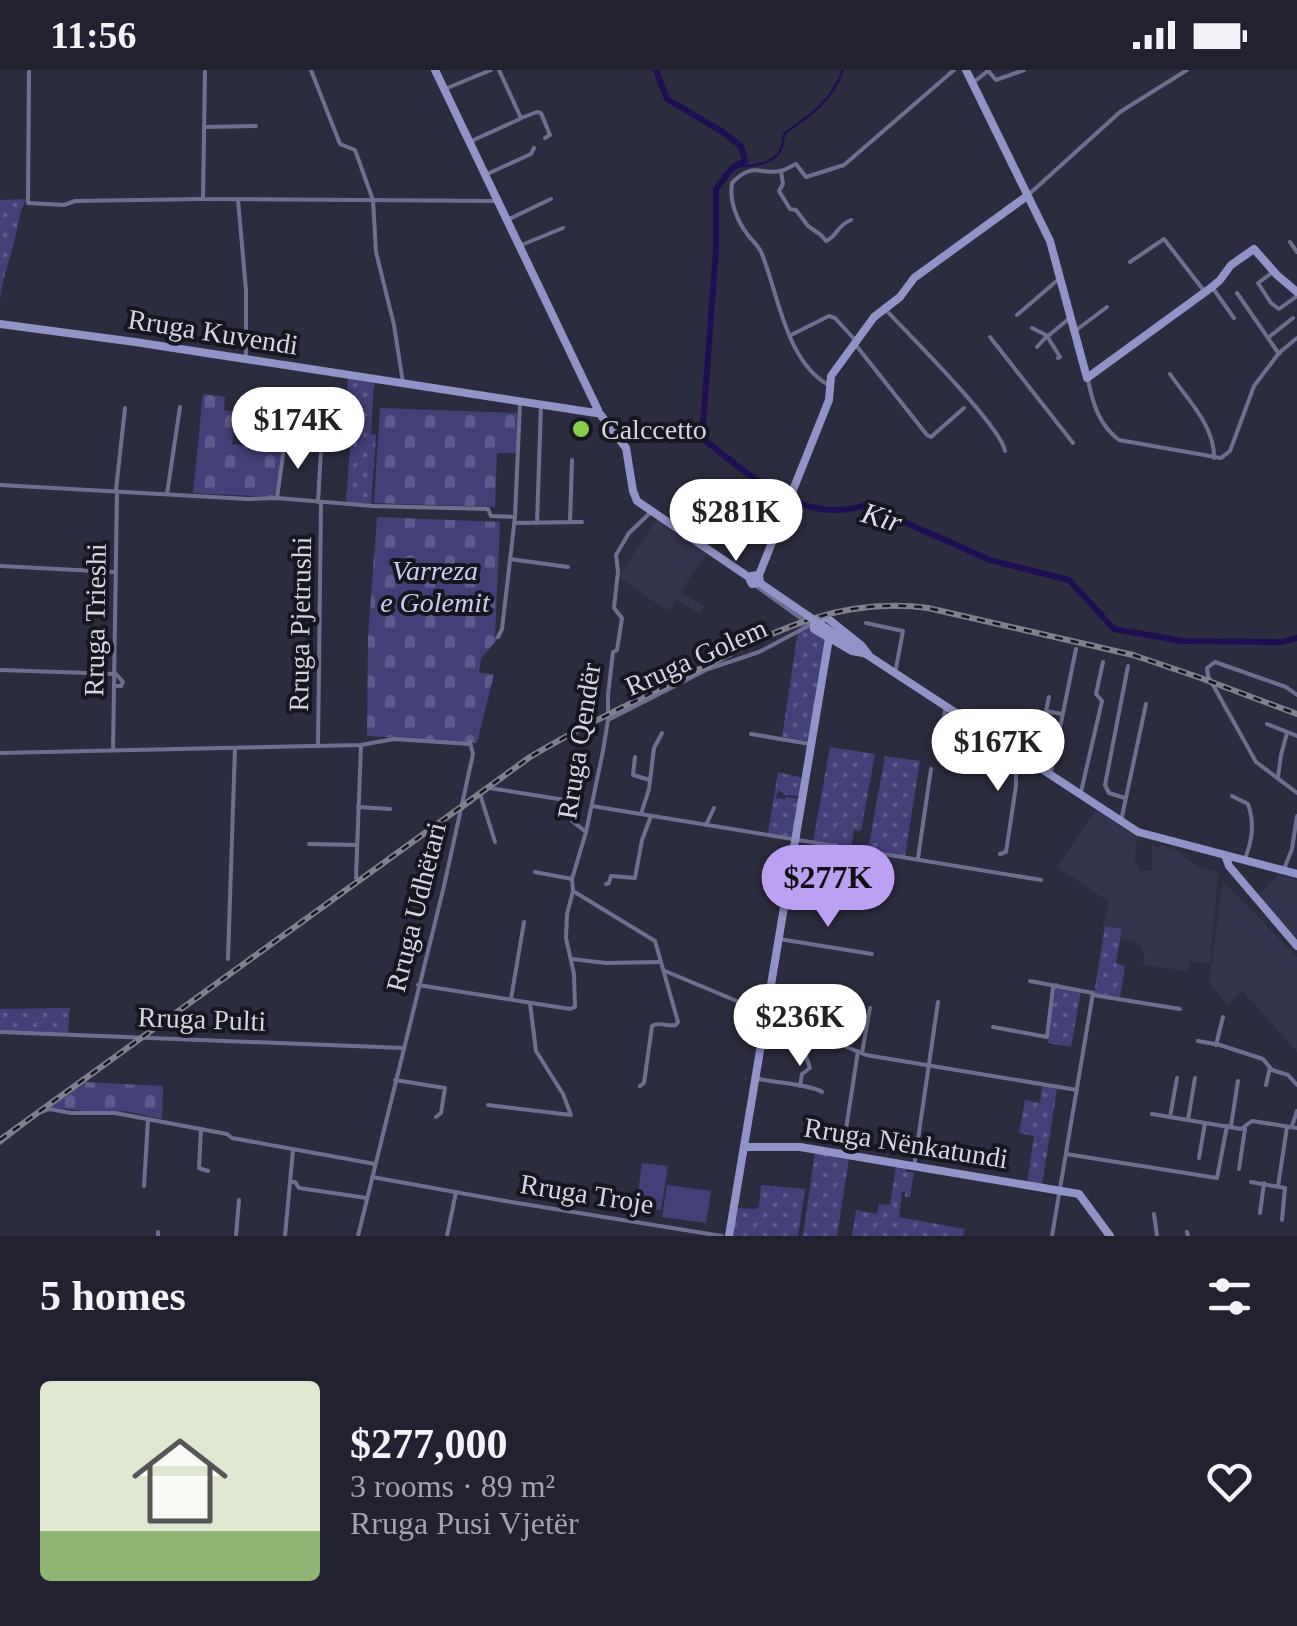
<!DOCTYPE html>
<html lang="en">
<head>
<meta charset="utf-8">
<style>
  :root { --surface:#212130; --page:#292938; --text:#f1f3f6; --muted:#a2a3ab; --line:#3e3e4c; --accent:#bca0f2 }
  body { margin:0; font-family:"Times New Roman",serif; background:var(--page); color:var(--text); height:100vh; display:flex; flex-direction:column; font-size:38px; white-space:nowrap }
  * { box-sizing:border-box; margin:0 }
  p { font-size:32px; color:var(--muted) }
  .icon { flex:none; width:55px; height:55px; fill:none; stroke:currentColor; stroke-width:2; stroke-linecap:round; stroke-linejoin:round }
  .map { position:relative; height:1166px; overflow:hidden }
  .details { display:flex; flex-direction:column; background:var(--surface); flex:1 }
  .details>* { flex:none }
  .price { position:absolute; translate:-50% -85px; padding:0 22px; border-radius:35px; background:#fff; color:#222; font-size:32px; line-height:65px; filter:drop-shadow(0 2px 5px #0008) }
  .price::after { content:''; position:absolute; left:50%; top:60px; width:30px; height:22px; margin-left:-15px; background:inherit; clip-path:polygon(0 0,100% 0,50% 100%) }
  .price.current { background:var(--accent); color:#111 }
  ul { padding:0; list-style:none }
  li { display:flex; align-items:center; gap:30px; height:250px; padding:0 40px }
  li+li { border-top:2px solid var(--line) }
  li span { display:grid; place-items:center; flex:none; width:280px; height:200px; border-radius:10px; color:#555 }
  li>.icon { margin-inline-start:auto }
  span .icon { width:120px; height:120px; fill:#fffc; stroke-width:1 }
  li b { font-size:42px }
  h2 { display:flex; justify-content:space-between; align-items:center; height:120px; padding:0 40px; font-size:42px }
  .status { display:flex; justify-content:space-between; align-items:center; height:70px; padding:0 50px; background:var(--surface); direction:ltr }
  .status svg { height:28px; fill:currentColor }
  .map>svg:first-child { display:block }
  .built { fill:#34344e }
  .grass { fill:url(#grass-dots) }
  .cemetery { fill:url(#cemetery-stones) }
  .pitch { fill:#434078 }
  .lines { fill:none; stroke-linecap:round; stroke-linejoin:round }
  .stream { stroke:#1d0f51; stroke-width:2.5 }
  .river { stroke:#1d0f51; stroke-width:6 }
  .street { stroke:#6e6f90; stroke-width:4 }
  .secondary { stroke:#9293c7; stroke-width:8 }
  .rail-casing { stroke:#808091; stroke-width:6 }
  .rail { stroke:#15161f; stroke-width:2.5; stroke-dasharray:8; stroke-linecap:butt }
  .secondary-bridge { stroke:#9293c7; stroke-width:8 }
  .poi-dot { fill:#86cf4b; stroke:#15161f; stroke-width:4 }
  .labels { text-anchor:middle; dominant-baseline:central; stroke-width:8; stroke-linejoin:round; paint-order:stroke }
  .street-label { font-size:28px; fill:#d4d4e2; stroke:#15161f }
  .poi-label { font-size:28px; fill:#d4d4e2; stroke:#15161f; text-anchor:start }
  .park-label { font-size:28px; font-style:italic; fill:#cbccf5; stroke:#15161f }
  .water-label { font-size:30px; font-style:italic; fill:#dcddf1; stroke:#15161f }
</style>
</head>
<body>
<div class="status"><b>11:56</b><svg viewBox="0 0 49 12"><path d="M0 12V9h3v3zM5 12V6h3v6zM10 12V3h3v9zM15 12V0h3v12zM26 1h20v11H26zM47 4h2v5h-2z"/></svg></div>
<div class="map">
<svg width="1297" height="1166" viewBox="0 0 1297 1166">
  <defs>
    <pattern id="grass-dots" width="8" height="8" patternUnits="userSpaceOnUse" patternTransform="scale(2.5)"><rect width="8" height="8" fill="#434078"/><path d="M2 2h.1M6 6h.1" fill="none" stroke="#5d5b8b" stroke-width="1.8" stroke-linecap="round"/></pattern>
    <pattern id="cemetery-stones" width="16" height="16" patternUnits="userSpaceOnUse" patternTransform="scale(2.5)"><rect width="16" height="16" fill="#434078"/><path d="M2 7V4a2 2 0 0 1 4 0v3zM10 15v-3a2 2 0 0 1 4 0v3z" fill="#5d5b8b"/></pattern>
  </defs>
  <rect width="100%" height="100%" fill="#2c2c40"/>
  <g class="built">
    <polygon points="657,449 707,482 680,522 704,536 700,543 676,530 668,541 618,507"/>
    <polygon points="1096,740 1137,768 1135,792 1140,801 1152,801 1152,773 1157,778 1161,775 1176,780 1197,796 1218,802 1210,894 1190,891 1188,901 1143,895 1145,881 1142,881 1142,876 1136,874 1135,871 1121,869 1122,859 1103,856 1109,832 1057,797"/>
    <polygon points="1279,805 1297,810 1297,869 1258,825"/>
    <polygon points="1223,811 1297,887 1297,982 1243,921 1227,935 1209,912"/>
  </g>
  <g class="grass">
    <path d="M26,129c-8,15 -8,31 -13,47 -5,19 -12,37 -13,56v-102z"/>
    <polygon points="348,307 374,312 371,364 376,365 371,434 346,433 351,362 344,360"/>
    <polygon points="804,552 825,568 808,671 782,667 798,561"/>
    <polygon points="830,677 875,684 861,761 854,760 851,777 813,772"/>
    <polygon points="885,686 920,691 905,786 868,780"/>
    <polygon points="778,702 803,708 800,726 786,725 778,720 776,728 785,729 786,727 800,729 793,767 768,763"/>
    <polygon points="1105,856 1122,859 1116,893 1125,896 1120,927 1094,924"/>
    <polygon points="1055,917 1081,921 1071,977 1048,973"/>
    <polygon points="70,938 68,963 0,961 0,939"/>
    <polygon points="1042,1016 1057,1019 1042,1115 1027,1113 1034,1066 1019,1063 1025,1030 1040,1033"/>
    <polygon points="815,1082 849,1088 837,1166 803,1166"/>
    <polygon points="896,1096 906,1098 906,1102 914,1102 910,1127 905,1127 905,1122 902,1122 899,1147 964,1159 963,1166 852,1166 856,1140 877,1144 879,1134 890,1135"/>
    <polygon points="761,1115 805,1119 798,1166 732,1166 737,1138 756,1139 759,1137"/>
  </g>
  <g class="cemetery">
    <polygon points="203,324 225,327 224,340 237,342 232,374 283,380 275,427 193,423"/>
    <polygon points="380,338 517,343 516,383 497,383 495,437 374,433"/>
    <polygon points="377,447 500,452 495,566 499,567 481,589 479,603 494,604 477,673 367,666 368,567"/>
    <polygon points="83,1012 163,1016 162,1049 125,1041 106,1043 47,1037"/>
  </g>
  <g class="pitch">
    <polygon points="642,1093 668,1096 661,1140 636,1136"/>
    <polygon points="667,1115 711,1121 706,1153 662,1147"/>
  </g>
  <g class="lines">
    <path class="stream" d="M736,96c15,1 39,-2 45,-17 2,-5 2,-11 4,-16 26,-18 47,-32 58,-63"/>
    <path class="river" d="M656,0l11,29 54,32 20,15 4,15 -13,7 -16,21v60l-14,189c47,36 100,89 164,67l124,55 79,20 45,49 68,12 100,1 15,-4"/>
    <g class="street">
      <polyline points="29,0 28,133 64,135 75,131 203,129"/>
      <polyline points="205,0 203,129 497,131"/>
      <polyline points="311,0 340,74 355,80 373,130 376,182 394,255 403,313"/>
      <polyline points="499,0 521,48 537,42 541,43 550,65 545,68"/>
      <polyline points="989,2 996,10 1024,0"/>
      <polyline points="974,12 989,0"/>
      <polyline points="445,19 491,0"/>
      <polyline points="204,57 256,56"/>
      <polyline points="469,72 520,49"/>
      <path d="M781,101l2,13 -4,7 11,18 6,1 12,16 13,9 5,6c11,-4 10,-15 25,-21"/>
      <polyline points="485,105 531,84 534,78"/>
      <polyline points="1027,126 1120,42 1187,0"/>
      <polyline points="238,130 246,220 246,290"/>
      <polyline points="507,150 551,129"/>
      <polyline points="1290,172 1297,182"/>
      <polyline points="519,176 563,158"/>
      <polyline points="1130,192 1164,169 1205,222"/>
      <polyline points="1273,202 1258,213 1271,233 1279,239 1297,226"/>
      <polyline points="1212,217 1234,248"/>
      <polyline points="1237,223 1279,284"/>
      <path d="M886,240c22,24 115,116 119,141"/>
      <polyline points="1017,245 1060,208"/>
      <polyline points="1032,258 1048,266 1071,247"/>
      <polyline points="1075,261 1107,237"/>
      <polyline points="791,265 829,246 835,248 856,271"/>
      <polyline points="990,267 1073,373"/>
      <polyline points="1269,267 1293,248"/>
      <polyline points="855,274 927,365 931,367 964,338"/>
      <polyline points="1037,277 1047,266 1060,287 1058,288"/>
      <path d="M1170,304c17,25 45,52 44,84"/>
      <path d="M1088,310c5,24 11,45 31,60l102,18 9,-7 24,-65 25,-33 18,-15"/>
      <path d="M830,316c-44,-24 -51,-89 -68,-132 -3,-8 -9,-12 -14,-19 -11,-14 -19,-34 -16,-52 21,-22 27,-8 48,-12 6,-1 11,-5 16,-7l10,13 38,-12 110,-95"/>
      <polyline points="0,415 248,429 277,428 373,436 488,439 491,446 515,447"/>
      <polyline points="116,420 125,338"/>
      <polyline points="167,424 180,337"/>
      <polyline points="277,428 285,371"/>
      <polyline points="318,432 322,362"/>
      <polyline points="570,452 572,390"/>
      <polyline points="514,453 582,452"/>
      <polyline points="537,453 541,335"/>
      <polyline points="510,489 568,497"/>
      <polyline points="0,496 115,502"/>
      <polyline points="756,516 810,555"/>
      <polyline points="866,553 903,561 895,603"/>
      <polyline points="498,567 502,559 515,447 520,333"/>
      <polyline points="0,600 116,604 123,612 121,616 117,616"/>
      <polyline points="1213,612 1297,644"/>
      <polyline points="1297,625 1286,617 1215,592 1207,598 1208,606 1256,692 1297,723"/>
      <polyline points="1049,627 1046,641 1062,644"/>
      <polyline points="608,650 708,599 759,582 810,555"/>
      <polyline points="1267,654 1297,666"/>
      <polyline points="751,664 810,674"/>
      <polyline points="318,676 321,432"/>
      <polyline points="113,680 117,421"/>
      <polyline points="0,683 361,675 394,669 470,674"/>
      <polyline points="937,684 946,636"/>
      <polyline points="635,687 633,705 650,710"/>
      <polyline points="949,689 957,643"/>
      <polyline points="962,692 969,652"/>
      <polyline points="1051,702 1076,579"/>
      <polyline points="1278,707 1281,685 1287,663"/>
      <polyline points="1081,722 1102,631 1096,624 1103,592"/>
      <polyline points="480,724 495,772"/>
      <path d="M1232,726l16,8c7,20 4,36 -3,55"/>
      <polyline points="1125,728 1109,723 1105,715 1128,596"/>
      <polyline points="592,736 1041,810"/>
      <polyline points="358,737 390,739"/>
      <polyline points="460,740 489,718 565,730 570,736 572,751 586,762"/>
      <polyline points="641,744 649,719 654,678 662,663"/>
      <polyline points="1121,751 1146,634"/>
      <polyline points="706,755 714,738"/>
      <polyline points="309,774 357,775"/>
      <polyline points="1000,784 1006,782 1016,716 1016,704 1024,688"/>
      <polyline points="918,788 931,699"/>
      <polyline points="1284,799 1292,779 1297,746"/>
      <polyline points="535,802 572,809"/>
      <polyline points="356,808 361,675"/>
      <polyline points="606,814 609,813 611,806 635,808 642,770 651,746"/>
      <path d="M573,821l82,50 23,81 -2,3c-8,2 -17,-4 -24,1l-8,57 -4,3"/>
      <polyline points="779,869 872,884"/>
      <polyline points="228,889 235,678"/>
      <polyline points="572,889 606,893 661,892"/>
      <polyline points="665,901 866,985 1077,1020"/>
      <polyline points="1030,911 1093,923 1052,1166"/>
      <polyline points="418,915 570,939 575,937 574,904 566,868 567,844 573,821 572,809 586,762 603,681 608,650 608,625 613,582 617,580 622,548 614,538 618,501 616,485 629,463 650,443"/>
      <polyline points="1093,925 1180,939"/>
      <polyline points="511,929 524,852"/>
      <polyline points="805,932 813,961"/>
      <path d="M784,950l3,-24 6,-9c14,-3 24,2 38,-1l4,8h6"/>
      <polyline points="795,955 810,998 802,1004 800,1016"/>
      <polyline points="993,957 1047,967 1053,918 1056,915"/>
      <polyline points="0,962 403,978"/>
      <polyline points="1198,971 1220,975 1263,989 1272,1000 1288,1005 1297,1015"/>
      <polyline points="1216,975 1223,947"/>
      <polyline points="862,983 870,938"/>
      <path d="M755,1008c19,5 54,6 67,14"/>
      <polyline points="395,1010 445,1018 441,1043 436,1047"/>
      <polyline points="1266,1015 1270,998"/>
      <polyline points="488,1035 571,1045 563,1024 536,981 530,933"/>
      <polyline points="1152,1044 1241,1059 1252,1051 1297,1058"/>
      <polyline points="1170,1047 1177,1008"/>
      <polyline points="1188,1050 1195,1008"/>
      <polyline points="1231,1056 1238,1011"/>
      <polyline points="1292,1056 1297,1041"/>
      <polyline points="201,1059 199,1098 208,1101"/>
      <polyline points="0,1073 38,1043 49,1039 71,1043 115,1043 227,1064 232,1068 375,1094"/>
      <polyline points="1066,1084 1217,1108 1227,1056"/>
      <polyline points="842,1085 858,981"/>
      <polyline points="1199,1088 1205,1053"/>
      <polyline points="914,1097 938,932"/>
      <polyline points="1239,1099 1245,1059"/>
      <polyline points="372,1107 505,1131 722,1166"/>
      <polyline points="292,1112 295,1112 299,1118 367,1128"/>
      <polyline points="1251,1112 1285,1118 1282,1150"/>
      <polyline points="144,1116 148,1049"/>
      <polyline points="1278,1116 1287,1057"/>
      <polyline points="1260,1143 1264,1113"/>
      <polyline points="1154,1144 1157,1166"/>
      <polyline points="1187,1162 1188,1166"/>
      <polyline points="158,1166 158,1162"/>
      <polyline points="236,1166 239,1130"/>
      <polyline points="285,1166 293,1080"/>
      <polyline points="358,1166 444,816 473,684 470,672"/>
      <polyline points="447,1166 456,1122"/>
    </g>
    <g class="secondary">
      <polyline points="435,0 598,340"/>
      <polyline points="966,0 1050,171 1087,308 1212,217 1220,210 1231,195 1254,179 1277,205 1297,222"/>
      <polyline points="0,254 135,272 596,343"/>
      <polyline points="600,344 626,378 633,421 637,431 750,508"/>
      <polyline points="759,505 829,330 831,306 874,247 900,227 914,208 1027,126"/>
      <polyline points="760,513 759,505 751,506 750,510 752,514 760,513 795,537"/>
      <polygon points="826,547 861,575 868,584 852,581 814,559 814,552"/>
      <polyline points="820,554 1138,762 1297,804"/>
      <polyline points="1225,785 1229,796 1297,876"/>
      <polyline points="744,1077 800,1077 1079,1124 1110,1166"/>
      <polyline points="729,1166 829,568"/>
    </g>
    <g class="rail-casing">
      <path id="rail" d="M0,1070l530,-383c47,-28 95,-51 144,-75 86,-42 154,-87 254,-74l205,47 65,22 99,37"/>
    </g>
    <use href="#rail" class="rail"/>
    <polyline class="secondary-bridge" points="795,537 820,554"/>
  </g>
  <circle class="poi-dot" cx="581" cy="359" r="10"/>
  <g class="labels">
    <g class="street-label">
      <text transform="translate(213 262) rotate(9)">Rruga Kuvendi</text>
      <text transform="translate(95 550) rotate(-89)">Rruga Trieshi</text>
      <text transform="translate(300 554) rotate(-89)">Rruga Pjetrushi</text>
      <text transform="translate(696 587) rotate(-24)">Rruga Golem</text>
      <text transform="translate(579 671) rotate(-81)">Rruga Qendër</text>
      <text transform="translate(416 837) rotate(-76)">Rruga Udhëtari</text>
      <text transform="translate(202 949) rotate(2)">Rruga Pulti</text>
      <text transform="translate(906 1073) rotate(9)">Rruga Nënkatundi</text>
      <text transform="translate(587 1124) rotate(9)">Rruga Troje</text>
    </g>
    <g class="poi-label">
      <text x="601" y="359">Calccetto</text>
    </g>
    <g class="park-label">
      <text x="435" y="500">Varreza<tspan x="435" dy="32">e Golemit</tspan></text>
    </g>
    <g class="water-label">
      <text transform="translate(882 447) rotate(17)">Kir</text>
    </g>
  </g>
</svg>
<b class="price" style="left:298px;top:402px">$174K</b>
<b class="price" style="left:736px;top:494px">$281K</b>
<b class="price" style="left:998px;top:724px">$167K</b>
<b class="price current" style="left:828px;top:860px">$277K</b>
<b class="price" style="left:800px;top:999px">$236K</b>
</div>
<section class="details">
<h2>5 homes<svg class="icon" aria-label="filters" viewBox="0 0 24 24"><path d="M4 7h16M4 17h16"/><circle cx="9" cy="7" r="2"/><circle cx="15" cy="17" r="2"/></svg></h2>
<ul>
<li><span style="background:linear-gradient(#dfe7d0 75%,#8fb573 0)"><svg class="icon" aria-label="home" viewBox="0 0 24 24"><path d="M3 11l9-7 9 7M6 9v11h12V9"/></svg></span><div><b>$277,000</b><p>3 rooms · 89 m²</p><p>Rruga Pusi Vjetër</p></div><svg class="icon" aria-label="heart" viewBox="0 0 24 24"><path d="M12 20l-8-8c-3-5 5-10 8-4 3-6 11-1 8 4z"/></svg></li>
</ul>
</section>
</body>
</html>
